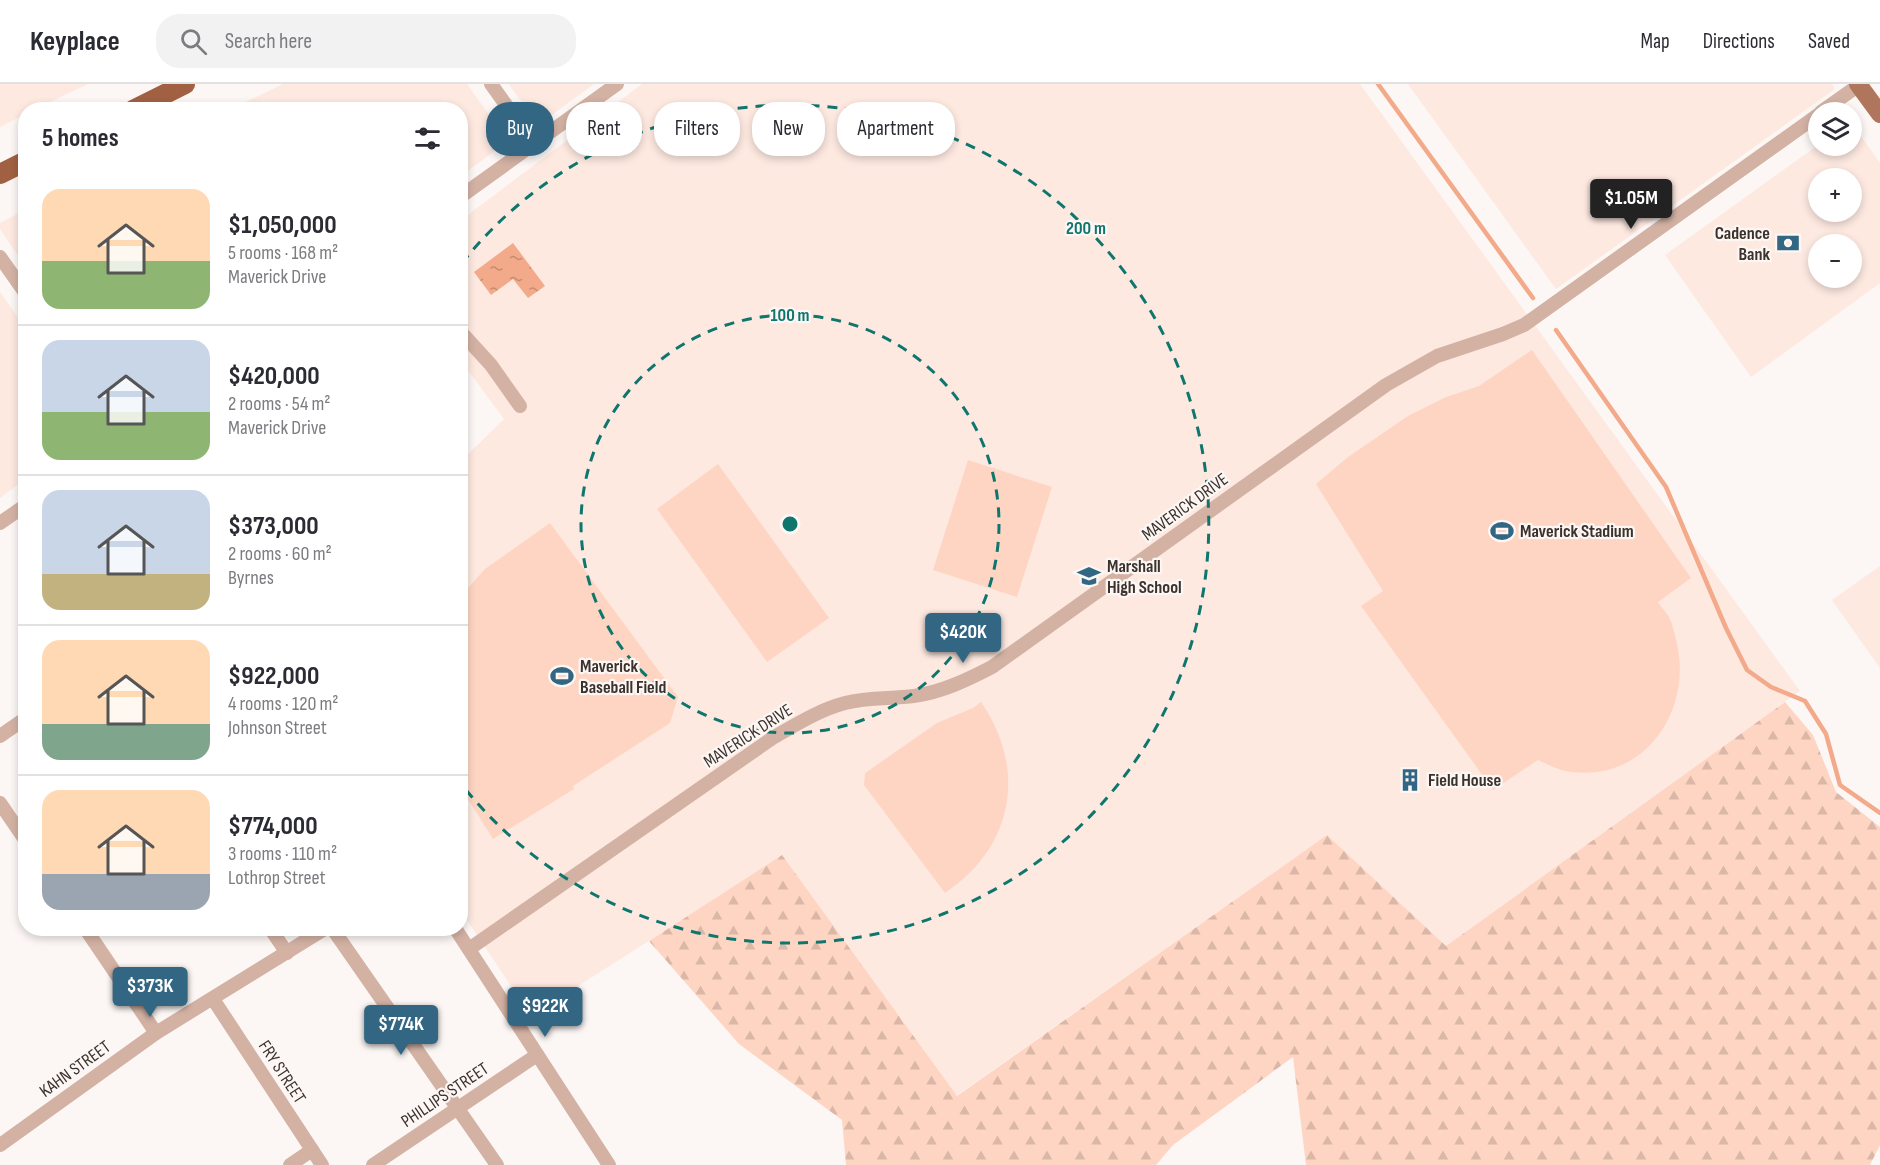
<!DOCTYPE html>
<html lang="en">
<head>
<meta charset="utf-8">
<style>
  :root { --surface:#fff; --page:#f2f2f3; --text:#2b2b33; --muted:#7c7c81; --line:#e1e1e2; --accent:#336683 }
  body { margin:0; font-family:"Sofia Sans Condensed",sans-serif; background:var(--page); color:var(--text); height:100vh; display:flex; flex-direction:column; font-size:22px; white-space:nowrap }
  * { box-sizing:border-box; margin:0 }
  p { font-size:20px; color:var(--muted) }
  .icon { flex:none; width:33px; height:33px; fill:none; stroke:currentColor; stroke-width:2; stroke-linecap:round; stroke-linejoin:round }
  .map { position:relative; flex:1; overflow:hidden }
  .details { position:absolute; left:18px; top:18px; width:450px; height:834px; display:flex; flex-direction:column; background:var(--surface); border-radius:24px; box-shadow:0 3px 9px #0003 }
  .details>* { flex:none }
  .hud { position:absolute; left:486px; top:18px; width:570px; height:54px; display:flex; gap:12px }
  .buttons { position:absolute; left:1808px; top:18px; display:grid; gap:12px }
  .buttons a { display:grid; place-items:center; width:54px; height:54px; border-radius:50%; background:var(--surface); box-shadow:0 3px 9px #0003; font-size:30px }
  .price { position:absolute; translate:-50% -51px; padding:0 14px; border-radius:6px; background:var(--accent); color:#fff; font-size:20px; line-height:39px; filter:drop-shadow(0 2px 3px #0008) }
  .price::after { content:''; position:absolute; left:50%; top:36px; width:18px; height:14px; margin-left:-9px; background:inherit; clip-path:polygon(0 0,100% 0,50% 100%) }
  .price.active { background:#222; color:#fff }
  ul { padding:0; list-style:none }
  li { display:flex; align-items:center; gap:18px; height:150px; padding:0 24px }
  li+li { border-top:2px solid var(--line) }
  li span { display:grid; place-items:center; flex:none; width:168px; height:120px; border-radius:18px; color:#555 }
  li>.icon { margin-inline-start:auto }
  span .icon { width:72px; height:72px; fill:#fffc; stroke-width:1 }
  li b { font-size:26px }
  h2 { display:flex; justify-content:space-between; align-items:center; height:72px; padding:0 24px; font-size:26px }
  .pill { padding:0 21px; border-radius:24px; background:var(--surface); box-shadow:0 3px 9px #0003; font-size:21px; line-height:54px }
  .pill.active { background:var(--accent); color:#fff }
  header { display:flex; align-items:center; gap:36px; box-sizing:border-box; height:84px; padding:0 30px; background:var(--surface); border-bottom:2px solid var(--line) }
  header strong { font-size:28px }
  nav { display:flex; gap:33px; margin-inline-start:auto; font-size:21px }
  .search { width:420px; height:54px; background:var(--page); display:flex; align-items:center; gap:15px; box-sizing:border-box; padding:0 21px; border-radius:24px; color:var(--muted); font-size:22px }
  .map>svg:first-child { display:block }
  .built { fill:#fde9e0; fill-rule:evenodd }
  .green { fill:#fed5c3 }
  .forest { fill:url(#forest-firs) }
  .water { fill:url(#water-ripples) }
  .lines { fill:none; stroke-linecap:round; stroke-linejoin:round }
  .stream { stroke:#f2aa8a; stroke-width:4.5 }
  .minor { stroke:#d3b2a4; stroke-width:14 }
  .major { stroke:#b0765d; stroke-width:18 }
  .highway { stroke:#a26042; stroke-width:20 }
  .ring { fill:none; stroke:#0f766e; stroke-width:3; stroke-dasharray:10 8 }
  .labels { text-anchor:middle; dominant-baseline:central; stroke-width:4.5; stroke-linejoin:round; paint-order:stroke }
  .poi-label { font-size:18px; font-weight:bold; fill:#3c322d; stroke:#fcf7f4; text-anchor:start }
  .street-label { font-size:18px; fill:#3c322d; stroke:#fcf7f4 }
  .centre { fill:#0f766e; stroke:#fcf7f4; stroke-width:3 }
  .ring-label { font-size:18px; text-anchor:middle; font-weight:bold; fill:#0f766e; stroke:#fcf7f4; stroke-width:4.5; stroke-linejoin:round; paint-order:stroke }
</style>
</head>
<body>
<header>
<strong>Keyplace</strong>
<div class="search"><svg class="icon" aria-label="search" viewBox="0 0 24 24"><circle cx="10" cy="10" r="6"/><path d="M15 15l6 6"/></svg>Search here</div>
<nav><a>Map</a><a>Directions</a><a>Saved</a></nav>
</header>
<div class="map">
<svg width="1880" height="1081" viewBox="0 0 1880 1081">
  <defs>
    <pattern id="forest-firs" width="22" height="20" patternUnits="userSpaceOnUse" patternTransform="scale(1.5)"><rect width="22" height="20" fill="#fed5c3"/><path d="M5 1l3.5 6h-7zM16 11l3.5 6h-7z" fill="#dbb7a8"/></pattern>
    <pattern id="water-ripples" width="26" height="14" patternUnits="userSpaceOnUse" patternTransform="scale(1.5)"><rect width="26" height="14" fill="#f2aa8a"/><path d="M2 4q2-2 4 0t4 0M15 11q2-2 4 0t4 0" fill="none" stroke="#c58b71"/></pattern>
  </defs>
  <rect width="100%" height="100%" fill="#fcf7f4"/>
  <g class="built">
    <polygon points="0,0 88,0 35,25 26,26 25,30 0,43"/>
    <polygon points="283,0 467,0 508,57 461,92 460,26 231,25"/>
    <polygon points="509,0 594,0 538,41"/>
    <polygon points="642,0 1360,0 1800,607 1446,862 1327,751 956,1012 782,772 531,932 461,827 461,377 504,335 461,277 461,136"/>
    <polygon points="1408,0 1832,0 1835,5 1556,205"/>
    <path d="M1851,38l29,41v120l-129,94 -86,-122 153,-110 33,1zM1818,94h33v34h-33zM1851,160v34h-33v-34z"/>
    <polygon points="25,126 25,182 0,145 0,139"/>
    <polygon points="0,208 26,245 25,395 0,414"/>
    <polygon points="1880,482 1880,584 1832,516"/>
  </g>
  <g class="green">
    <path d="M1532,266l159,228 -33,24c3,5 8,10 11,15 4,8 6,18 8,27 15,66 -31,137 -105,128 -12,-1 -23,-7 -34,-12l-45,30 -132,-184 22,-15 -67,-107 32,-27 60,-41 38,-19 33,-11z"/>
    <polygon points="968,376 1052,403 1017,513 933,486"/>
    <polygon points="718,380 829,534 767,578 657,425"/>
    <polygon points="550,439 678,613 670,639 573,702 574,705 493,755 461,704 461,512 485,485"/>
    <path d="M981,618c47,68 32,146 -36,191l-81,-108 1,-12 72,-50 36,-15z"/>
  </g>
  <polygon class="forest" points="1785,618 1813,651 1836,708 1880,743 1880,1061 1870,1081 1306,1081 1293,973 1173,1061 1156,1081 846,1081 842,1036 739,960 649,857 782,771 957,1012 1327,751 1446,862"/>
  <polygon class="water" points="513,159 545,202 528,214 513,195 491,211 474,188"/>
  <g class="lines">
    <g class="stream">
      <polyline points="1378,0 1533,214"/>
      <polyline points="1556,246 1666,403 1726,544 1747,586 1771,603 1805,617 1826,650 1840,701 1880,729"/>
    </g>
    <g class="minor">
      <polyline points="491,0 534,60"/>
      <polyline points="1821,28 1859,1"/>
      <polyline points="460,113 617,0"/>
      <polyline points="0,173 26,210"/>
      <polyline points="460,247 491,281 520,322"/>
      <polyline points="0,439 26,421"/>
      <polyline points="0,652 26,634"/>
      <polyline points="0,719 26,757"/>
      <polyline points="85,844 156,949"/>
      <polyline points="270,844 287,869"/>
      <polyline points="332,844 497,1081"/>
      <polyline points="455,844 609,1081"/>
      <path d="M469,865l305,-212c23,-13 45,-27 71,-34 23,-6 46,-4 69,-7 28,-4 53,-16 78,-29l394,-282 51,-29 66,-22 21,-9 294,-210"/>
      <polyline points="213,915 322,1081"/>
      <polyline points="0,1061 156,949 326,844"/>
      <polyline points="290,1081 312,1066"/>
      <polyline points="373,1081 537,971"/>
    </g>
    <polyline class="major" points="1858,0 1880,30"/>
    <g class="highway">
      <polyline points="133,26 185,0"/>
      <polyline points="0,90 26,77"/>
    </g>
  </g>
  <g class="ring">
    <circle cx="790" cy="440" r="209"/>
    <path d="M462 179A419 419 0 1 1 462 701"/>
  </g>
  <defs>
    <g id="bank-bare" transform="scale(1.8)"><path d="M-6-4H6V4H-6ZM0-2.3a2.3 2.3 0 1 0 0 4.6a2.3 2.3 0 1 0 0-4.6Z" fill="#336683" stroke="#fcf7f4" stroke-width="2.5" paint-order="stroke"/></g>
    <g id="stadium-bare" transform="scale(1.8)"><path d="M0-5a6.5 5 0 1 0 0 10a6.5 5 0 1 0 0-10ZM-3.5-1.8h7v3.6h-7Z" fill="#336683" stroke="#fcf7f4" stroke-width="2.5" paint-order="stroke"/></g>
    <g id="school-bare" transform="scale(1.8)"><path d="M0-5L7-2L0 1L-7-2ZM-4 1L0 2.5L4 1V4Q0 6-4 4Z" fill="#336683" stroke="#fcf7f4" stroke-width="2.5" paint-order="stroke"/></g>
    <g id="building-bare" transform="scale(1.8)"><path d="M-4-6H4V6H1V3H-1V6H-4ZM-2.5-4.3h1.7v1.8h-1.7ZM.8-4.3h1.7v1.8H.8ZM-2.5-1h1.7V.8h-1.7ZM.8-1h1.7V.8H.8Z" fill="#336683" stroke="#fcf7f4" stroke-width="2.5" paint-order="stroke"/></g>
  </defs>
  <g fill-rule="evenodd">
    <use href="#bank-bare" x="1788" y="159"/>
    <use href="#stadium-bare" x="1502" y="447"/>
    <use href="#school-bare" x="1089" y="492"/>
    <use href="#stadium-bare" x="562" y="592"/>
    <use href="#building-bare" x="1410" y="696"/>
  </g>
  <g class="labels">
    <g class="poi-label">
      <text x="1770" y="149" text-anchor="end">Cadence<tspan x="1770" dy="21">Bank</tspan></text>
      <text x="1520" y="447">Maverick Stadium</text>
      <text x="1107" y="482">Marshall<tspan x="1107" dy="21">High School</tspan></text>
      <text x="580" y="582">Maverick<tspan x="580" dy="21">Baseball Field</tspan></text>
      <text x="1428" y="696">Field House</text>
    </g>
    <g class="street-label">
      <text transform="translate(1185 423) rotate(-36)">MAVERICK DRIVE</text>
      <text transform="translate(748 652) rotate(-33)">MAVERICK DRIVE</text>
      <text transform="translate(75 985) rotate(-36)">KAHN STREET</text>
      <text transform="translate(282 988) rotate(57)">FRY STREET</text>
      <text transform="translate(445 1011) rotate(-34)">PHILLIPS STREET</text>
    </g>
  </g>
  <circle cx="790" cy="440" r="9" class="centre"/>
  <g class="ring-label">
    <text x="1086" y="150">200 m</text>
    <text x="790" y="237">100 m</text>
  </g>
</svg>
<div class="buttons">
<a><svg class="icon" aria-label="layers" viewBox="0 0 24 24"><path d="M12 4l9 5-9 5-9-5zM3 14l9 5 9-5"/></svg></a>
<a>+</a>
<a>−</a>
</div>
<b class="price active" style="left:1631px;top:146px">$1.05M</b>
<b class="price" style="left:963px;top:580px">$420K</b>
<b class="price" style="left:150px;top:934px">$373K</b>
<b class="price" style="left:545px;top:954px">$922K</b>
<b class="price" style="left:401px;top:972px">$774K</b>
<div class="hud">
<a class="pill active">Buy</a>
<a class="pill">Rent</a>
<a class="pill">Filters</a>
<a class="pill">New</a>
<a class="pill">Apartment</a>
</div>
<section class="details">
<h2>5 homes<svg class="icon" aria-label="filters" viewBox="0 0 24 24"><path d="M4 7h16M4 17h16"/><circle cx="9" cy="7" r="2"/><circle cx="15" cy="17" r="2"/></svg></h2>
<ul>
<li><span style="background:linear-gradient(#ffd9b3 60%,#8fb573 0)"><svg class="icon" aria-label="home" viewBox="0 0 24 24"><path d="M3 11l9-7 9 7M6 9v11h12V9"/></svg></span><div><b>$1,050,000</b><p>5 rooms · 168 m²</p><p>Maverick Drive</p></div></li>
<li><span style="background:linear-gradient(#c9d6e8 60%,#8fb573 0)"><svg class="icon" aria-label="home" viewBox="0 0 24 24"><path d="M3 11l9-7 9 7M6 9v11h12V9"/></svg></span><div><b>$420,000</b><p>2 rooms · 54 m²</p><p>Maverick Drive</p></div></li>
<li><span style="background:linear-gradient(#c9d6e8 70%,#c2b280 0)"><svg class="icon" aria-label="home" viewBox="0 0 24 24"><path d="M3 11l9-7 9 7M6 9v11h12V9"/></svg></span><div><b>$373,000</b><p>2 rooms · 60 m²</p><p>Byrnes</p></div></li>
<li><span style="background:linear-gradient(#ffd9b3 70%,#7fa58c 0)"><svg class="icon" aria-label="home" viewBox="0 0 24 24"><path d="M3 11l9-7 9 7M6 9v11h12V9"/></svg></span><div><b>$922,000</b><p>4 rooms · 120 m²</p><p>Johnson Street</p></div></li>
<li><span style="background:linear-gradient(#ffd9b3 70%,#9aa5b1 0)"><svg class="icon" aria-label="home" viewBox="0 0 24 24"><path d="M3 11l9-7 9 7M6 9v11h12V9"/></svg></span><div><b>$774,000</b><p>3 rooms · 110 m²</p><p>Lothrop Street</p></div></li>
</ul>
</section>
</div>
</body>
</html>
